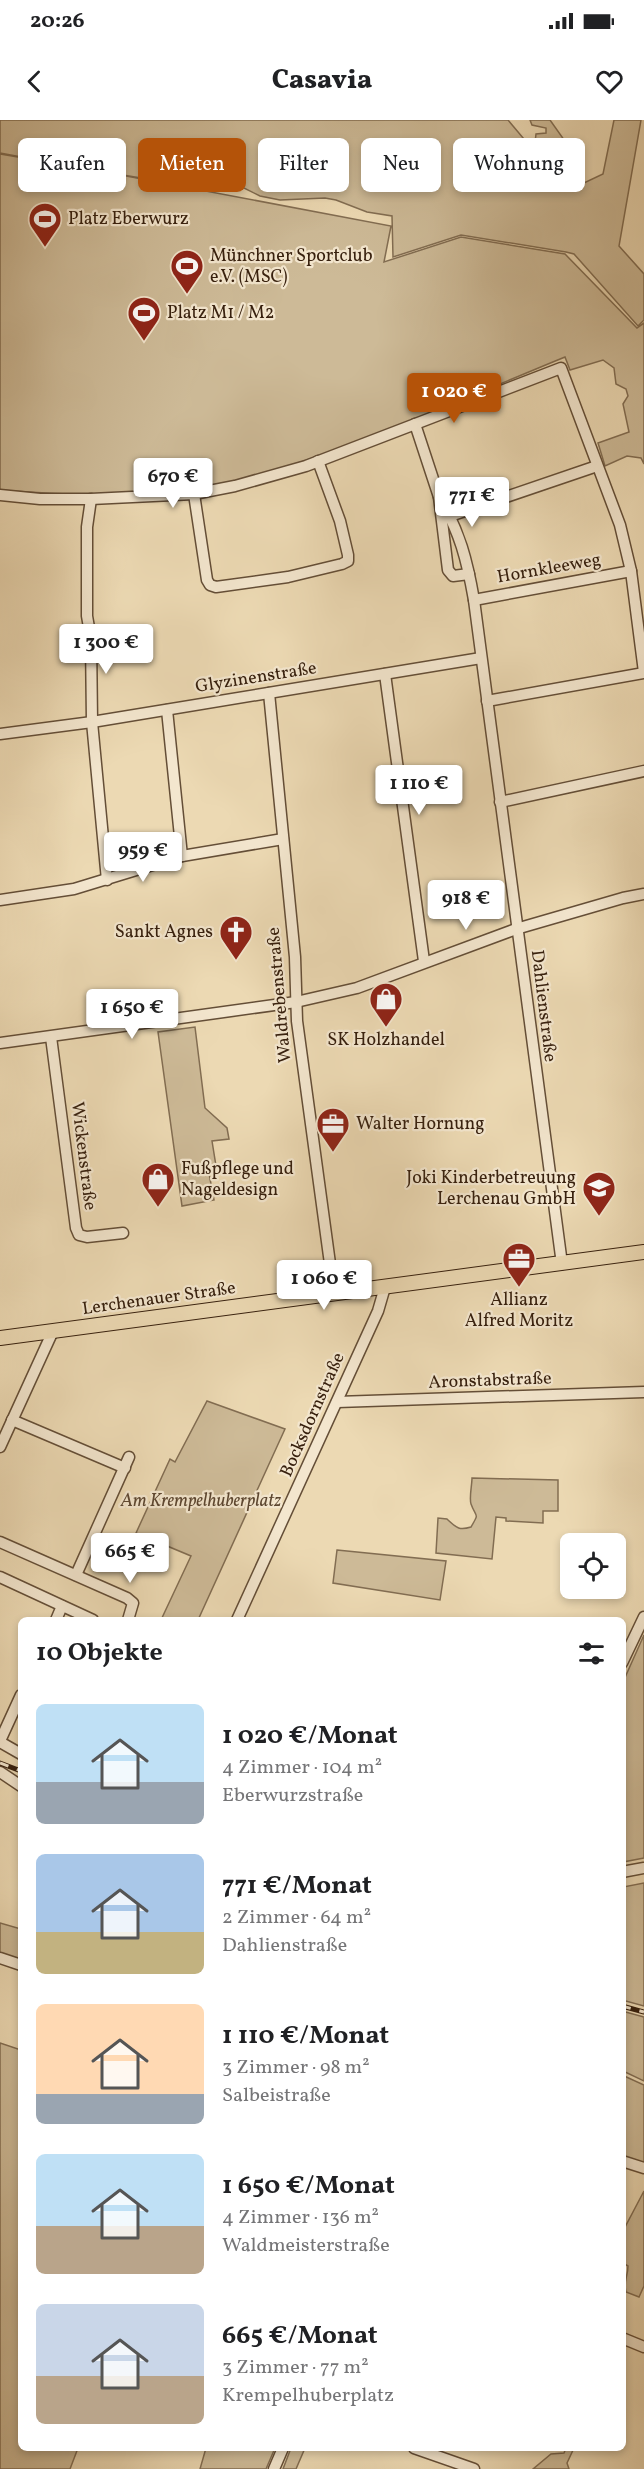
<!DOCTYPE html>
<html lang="de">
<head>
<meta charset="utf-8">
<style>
  :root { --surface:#fff; --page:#f6f6f6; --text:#202124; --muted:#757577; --accent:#b45309 }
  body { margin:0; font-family:Vollkorn,serif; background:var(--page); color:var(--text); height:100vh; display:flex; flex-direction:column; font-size:22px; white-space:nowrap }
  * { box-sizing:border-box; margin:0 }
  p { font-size:20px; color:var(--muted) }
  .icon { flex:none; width:33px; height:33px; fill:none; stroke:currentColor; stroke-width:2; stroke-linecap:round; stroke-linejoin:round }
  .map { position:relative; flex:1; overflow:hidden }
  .side { position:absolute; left:18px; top:1497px; width:608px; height:834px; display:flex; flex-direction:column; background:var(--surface); border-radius:9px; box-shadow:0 3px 9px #0003 }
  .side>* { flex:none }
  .banner { position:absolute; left:18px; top:18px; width:609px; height:54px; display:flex; gap:12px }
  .controls { position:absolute; left:560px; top:1413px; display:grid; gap:12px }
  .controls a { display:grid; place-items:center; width:66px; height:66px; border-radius:9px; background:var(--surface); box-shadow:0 3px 9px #0003; font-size:30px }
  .price { position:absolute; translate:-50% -51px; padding:0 14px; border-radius:6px; background:#fff; color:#222; font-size:20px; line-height:39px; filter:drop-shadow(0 2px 3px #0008) }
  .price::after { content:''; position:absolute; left:50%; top:36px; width:18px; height:14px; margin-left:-9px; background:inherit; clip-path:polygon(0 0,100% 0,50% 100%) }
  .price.selected { background:var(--accent); color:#fff }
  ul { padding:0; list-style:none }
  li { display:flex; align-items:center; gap:18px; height:150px; padding:0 18px }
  li span { display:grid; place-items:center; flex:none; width:168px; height:120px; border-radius:9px; color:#555 }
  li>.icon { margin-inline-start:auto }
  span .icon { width:72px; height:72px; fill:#fffc; stroke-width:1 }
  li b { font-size:26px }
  h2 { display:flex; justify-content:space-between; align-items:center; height:72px; padding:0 18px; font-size:26px }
  .chip { padding:0 21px; border-radius:9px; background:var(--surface); box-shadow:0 3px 9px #0003; font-size:21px; line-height:54px }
  .chip.selected { background:var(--accent); color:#fff }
  .status { display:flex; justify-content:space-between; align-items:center; height:42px; padding:0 30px; background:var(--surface); direction:ltr }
  .status svg { height:16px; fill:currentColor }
  header { display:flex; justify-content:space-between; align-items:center; height:78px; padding:0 18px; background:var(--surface); font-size:27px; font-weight:800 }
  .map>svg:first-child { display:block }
  .green { fill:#cdba97; stroke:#826d52; stroke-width:1.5 }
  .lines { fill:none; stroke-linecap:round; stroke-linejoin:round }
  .minor-casing { stroke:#644e37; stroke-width:13 }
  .major-casing { stroke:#37200e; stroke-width:16 }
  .minor { stroke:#f3e6ce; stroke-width:10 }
  .major { stroke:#ecd9b3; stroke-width:14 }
  .rail-casing { stroke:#37200e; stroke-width:5 }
  .rail { stroke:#f3e6ce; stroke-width:3; stroke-dasharray:9; stroke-linecap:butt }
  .labels { text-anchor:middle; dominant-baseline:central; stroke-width:4.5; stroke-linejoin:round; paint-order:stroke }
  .poi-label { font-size:18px; fill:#37200e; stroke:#f3e6ce; text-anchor:start }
  .street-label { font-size:18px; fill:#37200e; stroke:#f3e6ce }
  .park-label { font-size:18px; font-style:italic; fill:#5c4630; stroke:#f3e6ce }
</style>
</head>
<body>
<div class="status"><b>20:26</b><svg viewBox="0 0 49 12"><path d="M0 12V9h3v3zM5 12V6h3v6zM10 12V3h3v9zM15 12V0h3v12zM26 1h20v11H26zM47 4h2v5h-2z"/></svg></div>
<header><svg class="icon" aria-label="back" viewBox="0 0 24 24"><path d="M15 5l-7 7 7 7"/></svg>Casavia<svg class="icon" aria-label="heart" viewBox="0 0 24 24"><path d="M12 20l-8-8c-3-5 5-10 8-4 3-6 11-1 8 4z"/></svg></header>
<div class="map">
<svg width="644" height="2349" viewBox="0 0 644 2349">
  <rect width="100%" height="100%" fill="#ecd9b3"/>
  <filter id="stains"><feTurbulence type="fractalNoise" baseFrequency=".00333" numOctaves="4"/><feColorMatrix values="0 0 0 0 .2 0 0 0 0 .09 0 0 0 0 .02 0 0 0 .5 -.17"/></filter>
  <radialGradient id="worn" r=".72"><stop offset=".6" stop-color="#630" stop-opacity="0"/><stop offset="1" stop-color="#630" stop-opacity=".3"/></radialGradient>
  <g class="green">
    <path d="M0,0h508l26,31 2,-17 10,-1v-5l-14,-3 -2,-5h20l22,31 12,32 19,-9 11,-54h27l-22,126 25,28v46l-6,6 -64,-72 -8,-2 -105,-17 -68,22 -1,-41 -25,-4 -31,-12 -11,-2 -45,2 -20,-4 -20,-10 -15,-2 -19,4 -11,-1 -90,-15 286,54 -7,36 77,-25 104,17 72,74 7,-5v141l-3,-6 -14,-2 -22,10 -7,-23 31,-11 -6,-28 5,-8 -2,-7 -10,-5 -2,-16 -11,-8 -33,10 -5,-13c-66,27 -132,56 -199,81 -54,21 -108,41 -165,50 -62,10 -139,7 -201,2v-336l59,10 -59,-11z"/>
    <polygon points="195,907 205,988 227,1008 229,1019 212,1021 216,1046 208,1048 214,1080 182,1086 158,912"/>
    <polygon points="207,1281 285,1309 198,1500 161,1500 191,1436 136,1413 170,1339 175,1342"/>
    <path d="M472,1358l86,2v31h-15v12l-37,-2v-3l-10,-1 -4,42 -56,-6 2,-35 9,1c9,8 11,12 24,8 9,-15 5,-9 0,-23 -2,-6 1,-19 1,-26z"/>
    <polygon points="337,1430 446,1441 440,1480 333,1463"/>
    <polygon points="644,1515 644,1738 623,1742 623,1562"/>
    <polygon points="644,1763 644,1886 622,1880 623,1767"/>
    <polygon points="0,1803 21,1809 21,1842 0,1835"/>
    <polygon points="622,1891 644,1897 644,1961 623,1951"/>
    <polygon points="0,1923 21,1930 21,2328 78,2328 70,2349 0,2349"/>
    <polygon points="622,1955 644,1965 644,2043 623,2036"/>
    <path d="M644,2071v95l-5,11 -13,-5c-3,-10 2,-16 2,-26l-5,-3v-32z"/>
    <polygon points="206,2328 275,2328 266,2349 200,2349"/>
    <polygon points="291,2328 305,2328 296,2349 283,2349"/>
    <polygon points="566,2328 574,2328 567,2343 569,2349 533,2349 551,2334 564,2333"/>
  </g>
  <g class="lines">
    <g class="minor-casing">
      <g id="minor">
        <polyline points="415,304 439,377 448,450 453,456 469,454"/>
        <polyline points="194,374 207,460 210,465 216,467 288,457 342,444 348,441 348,435 340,401 318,341"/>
        <polyline points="0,375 40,379 91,379 194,374 235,366 306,346 561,248 620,405 631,451 644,552"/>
        <path d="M439,377c21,35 28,63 35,103l88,664"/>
        <polyline points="91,379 87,407 87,496 91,519 92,602 107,760"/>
        <polyline points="450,396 597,346"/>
        <polyline points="474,480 631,451"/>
        <polyline points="385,554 424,841"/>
        <polyline points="269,573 295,837 297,901 334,1173"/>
        <polyline points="487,581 644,553"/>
        <polyline points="167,590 182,736"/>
        <polyline points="0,614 92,602 481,538"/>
        <polyline points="500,682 644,651"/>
        <polyline points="0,780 74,769 182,736 283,719"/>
        <polyline points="51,917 76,1108 79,1115 87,1117 123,1113"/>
        <polyline points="0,923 296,882 357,868 516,809 623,778 644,774"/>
        <polyline points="337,1282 644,1272"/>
        <polyline points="12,1300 125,1348"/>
        <polyline points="0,1327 53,1211"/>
        <polyline points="0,1422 127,1478 133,1483 128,1500"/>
        <polyline points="76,1455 129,1337"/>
        <polyline points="0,1457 93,1500"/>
        <polyline points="56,1500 62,1486"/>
        <polyline points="237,1500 378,1191 385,1167"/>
        <polyline points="622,1543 644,1497"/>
        <polyline points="0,1621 21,1575"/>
        <polyline points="0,1622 21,1634"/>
        <polyline points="0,1652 21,1666"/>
        <polyline points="622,1752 644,1748"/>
        <polyline points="0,1838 21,1845"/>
        <polyline points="622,2041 644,2048"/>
        <polyline points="622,2218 644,2227"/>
        <polyline points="414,2328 474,2349"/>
        <polyline points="274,2349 283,2328"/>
      </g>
    </g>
    <g class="major-casing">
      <polyline id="major" points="0,1218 644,1132"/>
    </g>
    <use href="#minor" class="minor"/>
    <use href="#major" class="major"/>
    <g class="rail-casing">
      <g id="rail">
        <polyline points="0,1643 21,1651"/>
        <polyline points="622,1886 644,1892"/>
      </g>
    </g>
    <use href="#rail" class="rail"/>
  </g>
  <defs>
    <g id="stadium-pin" transform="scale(1.725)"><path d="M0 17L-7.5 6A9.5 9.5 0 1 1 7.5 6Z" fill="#8f2418" stroke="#f3e6ce"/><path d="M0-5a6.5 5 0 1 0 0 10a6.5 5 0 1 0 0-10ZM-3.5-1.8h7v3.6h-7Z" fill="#fff"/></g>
    <g id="church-pin" transform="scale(1.725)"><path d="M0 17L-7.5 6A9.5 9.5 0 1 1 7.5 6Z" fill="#8f2418" stroke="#f3e6ce"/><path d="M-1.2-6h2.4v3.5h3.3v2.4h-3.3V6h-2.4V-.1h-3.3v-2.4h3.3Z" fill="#fff"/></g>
    <g id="shop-pin" transform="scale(1.725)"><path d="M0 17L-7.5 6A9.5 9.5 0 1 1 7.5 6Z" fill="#8f2418" stroke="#f3e6ce"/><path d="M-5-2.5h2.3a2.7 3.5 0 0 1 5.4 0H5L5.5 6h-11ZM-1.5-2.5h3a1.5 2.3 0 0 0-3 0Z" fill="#fff"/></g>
    <g id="office-pin" transform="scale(1.725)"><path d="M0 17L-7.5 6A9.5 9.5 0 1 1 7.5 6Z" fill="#8f2418" stroke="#f3e6ce"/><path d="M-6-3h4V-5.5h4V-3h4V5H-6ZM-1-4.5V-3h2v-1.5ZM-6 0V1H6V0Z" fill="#fff"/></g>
    <g id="school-pin" transform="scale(1.725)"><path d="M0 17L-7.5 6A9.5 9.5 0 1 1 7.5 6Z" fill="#8f2418" stroke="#f3e6ce"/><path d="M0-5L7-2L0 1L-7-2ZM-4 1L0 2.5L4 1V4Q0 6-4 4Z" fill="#fff"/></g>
  </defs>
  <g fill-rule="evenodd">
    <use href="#stadium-pin" x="45" y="99"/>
    <use href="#stadium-pin" x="187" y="146"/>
    <use href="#stadium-pin" x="144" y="193"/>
    <use href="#church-pin" x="236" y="812"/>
    <use href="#shop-pin" x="386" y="879"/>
    <use href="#office-pin" x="333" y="1004"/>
    <use href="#shop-pin" x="158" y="1059"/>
    <use href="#school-pin" x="599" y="1068"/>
    <use href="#office-pin" x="519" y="1139"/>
  </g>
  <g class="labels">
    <g class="poi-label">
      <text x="68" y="99">Platz Eberwurz</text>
      <text x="210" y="136">Münchner Sportclub<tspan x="210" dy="21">e.V. (MSC)</tspan></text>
      <text x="167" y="193">Platz M1 / M2</text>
      <text x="213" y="812" text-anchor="end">Sankt Agnes</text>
      <text x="386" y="920" text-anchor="middle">SK Holzhandel</text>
      <text x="356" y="1004">Walter Hornung</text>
      <text x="181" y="1049">Fußpflege und<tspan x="181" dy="21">Nageldesign</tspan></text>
      <text x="576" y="1058" text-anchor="end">Joki Kinderbetreuung<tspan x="576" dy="21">Lerchenau GmbH</tspan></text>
      <text x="519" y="1180" text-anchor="middle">Allianz<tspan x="519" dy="21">Alfred Moritz</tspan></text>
    </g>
    <g class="street-label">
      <text transform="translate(549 449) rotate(-10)">Hornkleeweg</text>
      <text transform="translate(256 558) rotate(-9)">Glyzinenstraße</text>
      <text transform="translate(280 875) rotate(-95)">Waldrebenstraße</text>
      <text transform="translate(543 886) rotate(83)">Dahlienstraße</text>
      <text transform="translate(83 1036) rotate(83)">Wickenstraße</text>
      <text transform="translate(159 1179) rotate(-8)">Lerchenauer Straße</text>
      <text transform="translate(490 1261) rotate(-2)">Aronstabstraße</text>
      <text transform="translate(313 1295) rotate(-66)">Bocksdornstraße</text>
    </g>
    <g class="park-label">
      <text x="201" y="1381">Am Krempelhuberplatz</text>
    </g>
  </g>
  <rect width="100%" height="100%" filter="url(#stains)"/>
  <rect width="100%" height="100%" fill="url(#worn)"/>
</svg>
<div class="controls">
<a><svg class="icon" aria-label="locate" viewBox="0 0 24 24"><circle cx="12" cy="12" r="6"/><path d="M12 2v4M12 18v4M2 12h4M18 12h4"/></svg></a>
</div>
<b class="price selected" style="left:454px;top:304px">1 020 €</b>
<b class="price" style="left:173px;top:389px">670 €</b>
<b class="price" style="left:472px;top:408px">771 €</b>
<b class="price" style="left:106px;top:555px">1 300 €</b>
<b class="price" style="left:419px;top:696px">1 110 €</b>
<b class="price" style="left:143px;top:763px">959 €</b>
<b class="price" style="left:466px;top:811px">918 €</b>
<b class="price" style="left:132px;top:920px">1 650 €</b>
<b class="price" style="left:324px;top:1191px">1 060 €</b>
<b class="price" style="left:130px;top:1464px">665 €</b>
<div class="banner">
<a class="chip">Kaufen</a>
<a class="chip selected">Mieten</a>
<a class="chip">Filter</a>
<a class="chip">Neu</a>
<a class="chip">Wohnung</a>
</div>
<section class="side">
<h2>10 Objekte<svg class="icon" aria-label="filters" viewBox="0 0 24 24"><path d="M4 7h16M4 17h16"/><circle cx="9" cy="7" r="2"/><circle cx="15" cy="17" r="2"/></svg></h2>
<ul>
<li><span style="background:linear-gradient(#bfe0f5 65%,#9aa5b1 0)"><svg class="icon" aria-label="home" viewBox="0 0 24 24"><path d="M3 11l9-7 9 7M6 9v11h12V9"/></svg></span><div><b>1 020 €/Monat</b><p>4 Zimmer · 104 m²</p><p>Eberwurzstraße</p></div></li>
<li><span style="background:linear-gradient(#a9c7e8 65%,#c2b280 0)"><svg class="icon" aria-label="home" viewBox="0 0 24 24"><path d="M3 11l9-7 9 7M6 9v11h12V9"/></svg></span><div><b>771 €/Monat</b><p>2 Zimmer · 64 m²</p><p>Dahlienstraße</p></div></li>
<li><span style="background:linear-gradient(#ffd9b3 75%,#9aa5b1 0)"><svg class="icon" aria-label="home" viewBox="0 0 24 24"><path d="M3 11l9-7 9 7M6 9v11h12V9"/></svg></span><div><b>1 110 €/Monat</b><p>3 Zimmer · 98 m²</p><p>Salbeistraße</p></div></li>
<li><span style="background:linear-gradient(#bfe0f5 60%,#b9a48a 0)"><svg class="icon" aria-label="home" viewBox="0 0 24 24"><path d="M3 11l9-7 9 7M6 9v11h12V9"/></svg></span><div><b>1 650 €/Monat</b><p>4 Zimmer · 136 m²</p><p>Waldmeisterstraße</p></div></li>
<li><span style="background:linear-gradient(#c9d6e8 60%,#b9a48a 0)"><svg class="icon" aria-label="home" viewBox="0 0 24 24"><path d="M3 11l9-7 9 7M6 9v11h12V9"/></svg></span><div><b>665 €/Monat</b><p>3 Zimmer · 77 m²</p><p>Krempelhuberplatz</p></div></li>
</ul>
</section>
</div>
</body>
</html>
